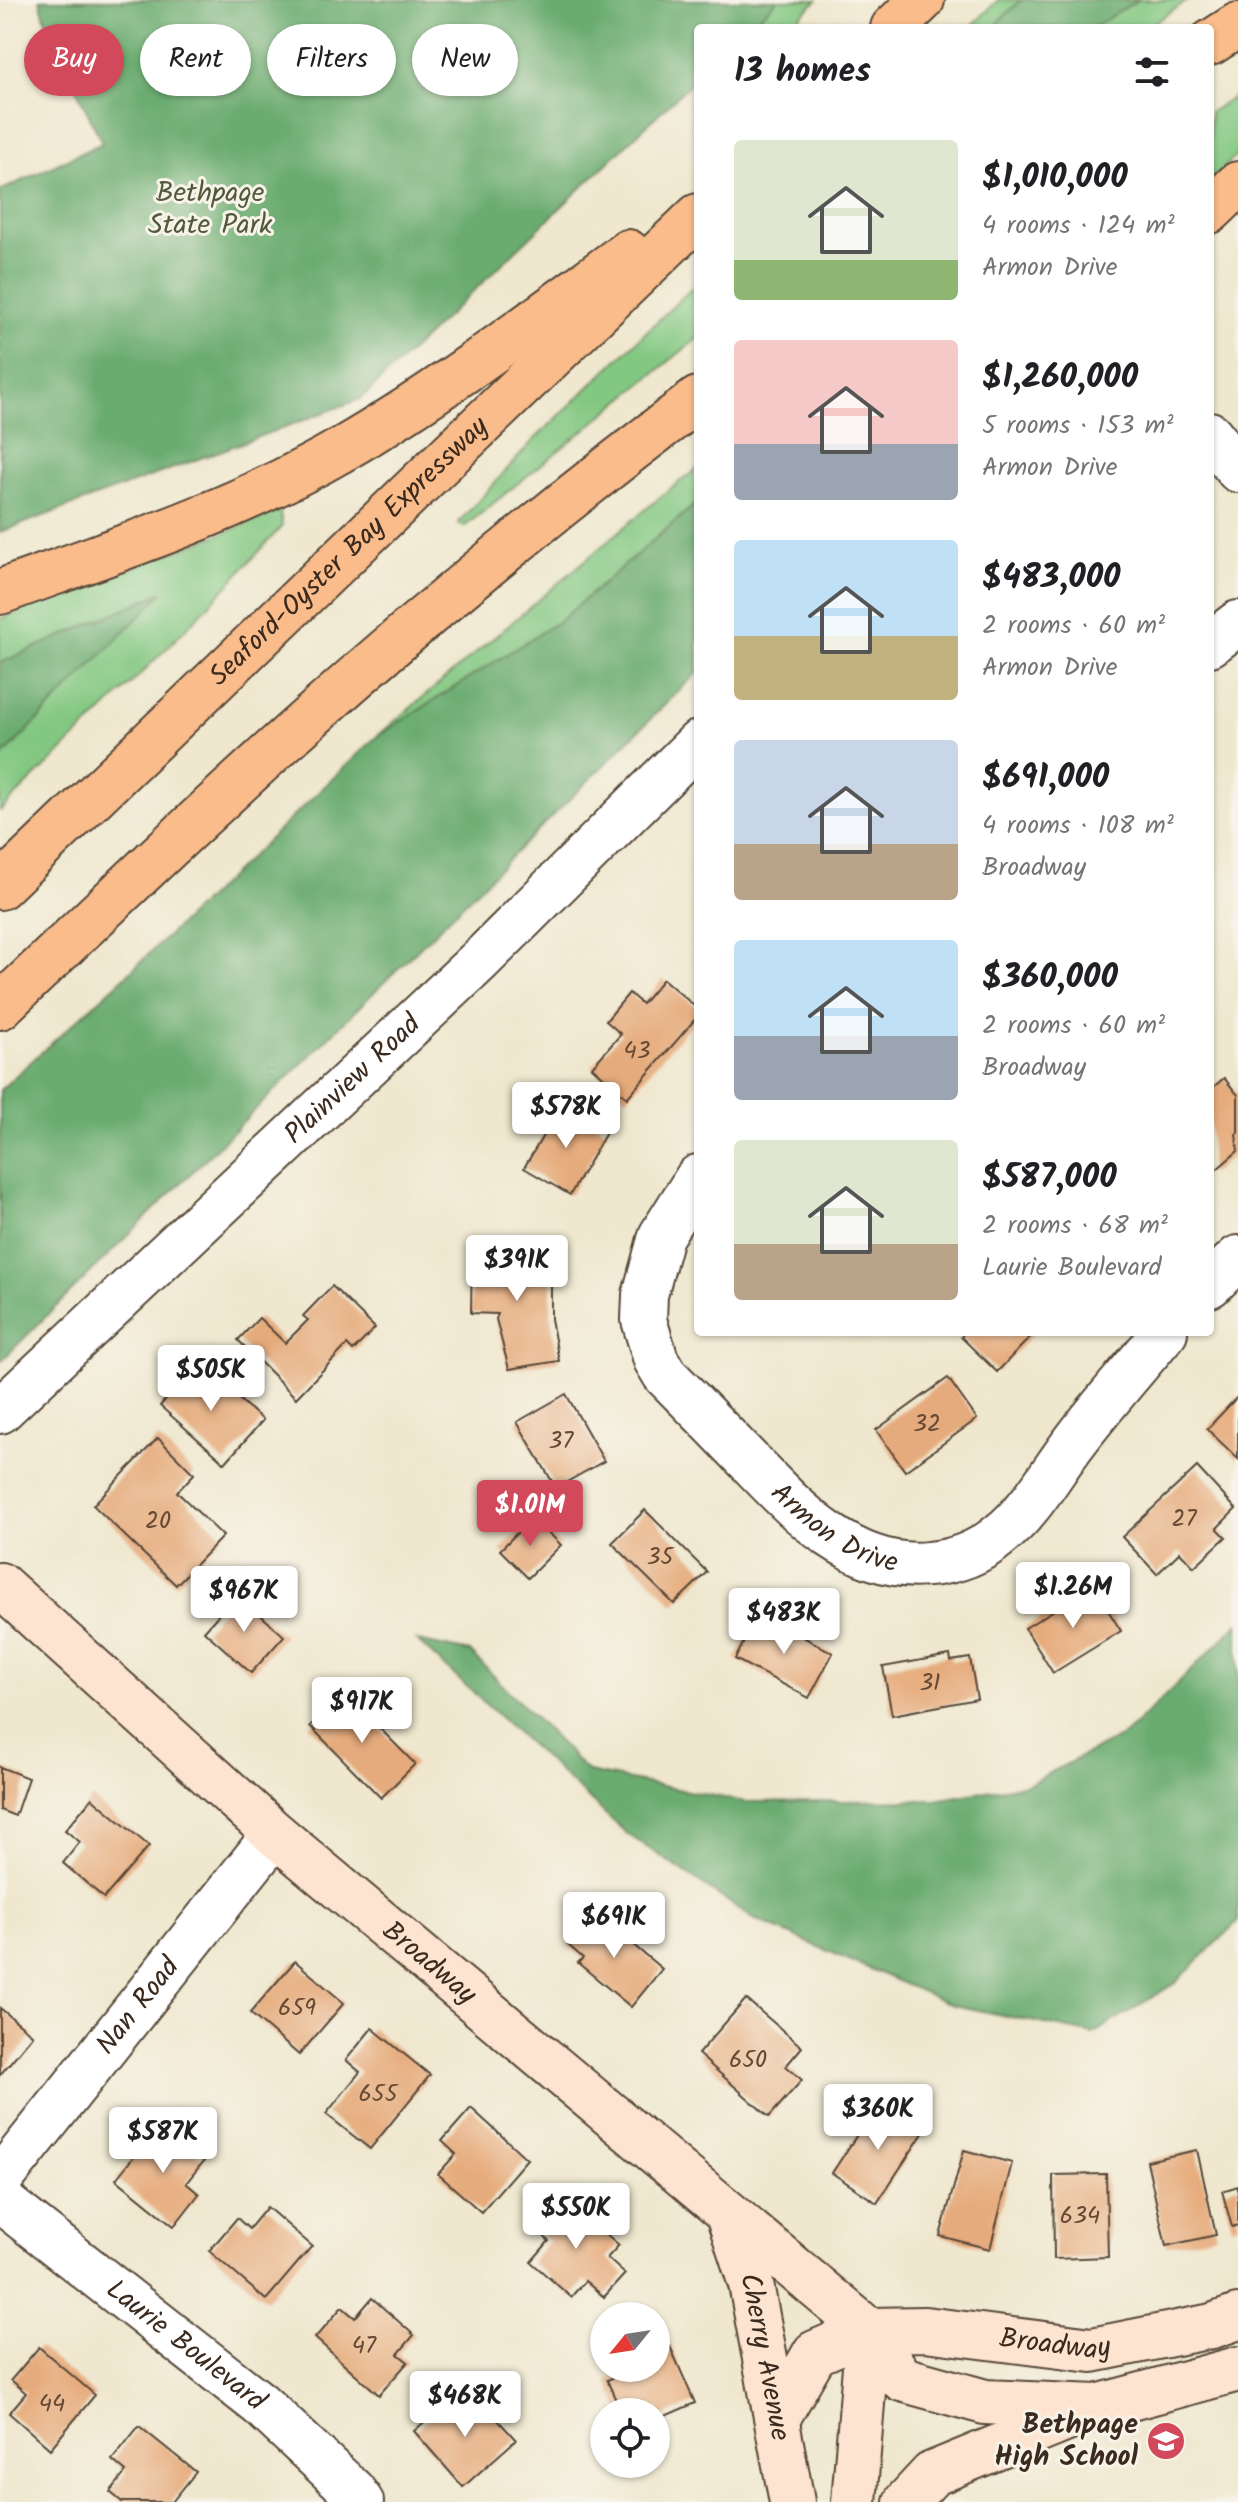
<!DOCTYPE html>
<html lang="en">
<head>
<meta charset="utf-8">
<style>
  :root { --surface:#fff; --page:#f6f6f6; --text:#202124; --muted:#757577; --accent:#d1495b }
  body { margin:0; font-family:Kalam,sans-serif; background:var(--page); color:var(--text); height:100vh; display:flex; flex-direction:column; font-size:30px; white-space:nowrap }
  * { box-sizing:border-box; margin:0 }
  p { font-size:26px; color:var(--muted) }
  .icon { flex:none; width:44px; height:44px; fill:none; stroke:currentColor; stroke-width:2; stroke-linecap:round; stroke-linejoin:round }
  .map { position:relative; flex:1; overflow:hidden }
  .sheet { position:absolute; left:694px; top:24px; width:520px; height:1312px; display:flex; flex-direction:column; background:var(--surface); border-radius:8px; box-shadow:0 2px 6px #0004 }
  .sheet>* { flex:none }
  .guide { position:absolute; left:24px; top:24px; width:550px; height:72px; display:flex; gap:16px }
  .needle { width:52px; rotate:240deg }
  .fabs { position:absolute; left:590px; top:2302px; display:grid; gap:16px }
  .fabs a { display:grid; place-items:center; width:80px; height:80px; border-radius:50%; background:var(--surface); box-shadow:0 2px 6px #0004; font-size:40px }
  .price { position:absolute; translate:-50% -68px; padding:0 18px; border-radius:8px; background:#fff; color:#222; font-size:26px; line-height:52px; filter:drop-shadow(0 2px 4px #0008) }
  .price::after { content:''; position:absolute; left:50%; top:48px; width:24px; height:18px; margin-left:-12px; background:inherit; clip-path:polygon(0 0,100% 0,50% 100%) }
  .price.current { background:var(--accent); color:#fff }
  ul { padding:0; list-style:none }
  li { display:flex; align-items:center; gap:24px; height:200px; padding:0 40px }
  li span { display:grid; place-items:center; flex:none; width:224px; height:160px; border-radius:8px; color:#555 }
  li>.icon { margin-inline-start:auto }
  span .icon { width:96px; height:96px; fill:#fffc; stroke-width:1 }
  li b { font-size:34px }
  h2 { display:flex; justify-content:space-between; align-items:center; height:96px; padding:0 40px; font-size:34px }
  .pill { padding:0 28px; border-radius:36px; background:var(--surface); box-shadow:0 2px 6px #0004; font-size:28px; line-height:72px }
  .pill.current { background:var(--accent); color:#fff }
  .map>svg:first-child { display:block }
  .green { fill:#83c882; stroke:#5f7950; stroke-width:2 }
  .forest { fill:#6aac70; stroke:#526b47; stroke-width:2 }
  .building { fill:#e6ab7b }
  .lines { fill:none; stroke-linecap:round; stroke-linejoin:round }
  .minor-casing { stroke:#564638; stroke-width:48 }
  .tertiary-casing { stroke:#564638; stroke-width:48 }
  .secondary-casing { stroke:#564638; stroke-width:48 }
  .motorway-casing { stroke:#564638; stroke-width:48 }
  .minor { stroke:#fff; stroke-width:44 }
  .tertiary { stroke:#fff; stroke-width:44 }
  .secondary { stroke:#fde4d0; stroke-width:44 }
  .motorway { stroke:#f9bc8a; stroke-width:44 }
  .labels { text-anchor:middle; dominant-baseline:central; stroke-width:6; stroke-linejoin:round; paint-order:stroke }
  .number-label { font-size:24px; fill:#664a35 }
  .park-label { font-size:28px; fill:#51593c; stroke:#f7f3e8 }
  .street-label { font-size:28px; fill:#3b2a1e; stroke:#f7f3e8 }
  .poi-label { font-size:28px; font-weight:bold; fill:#3b2a1e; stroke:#f7f3e8; text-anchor:end }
</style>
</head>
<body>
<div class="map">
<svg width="1238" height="2502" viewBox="0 0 1238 2502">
  <rect width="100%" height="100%" fill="#f7f3e8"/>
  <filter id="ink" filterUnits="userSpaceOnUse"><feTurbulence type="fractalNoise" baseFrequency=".0125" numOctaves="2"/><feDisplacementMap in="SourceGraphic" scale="16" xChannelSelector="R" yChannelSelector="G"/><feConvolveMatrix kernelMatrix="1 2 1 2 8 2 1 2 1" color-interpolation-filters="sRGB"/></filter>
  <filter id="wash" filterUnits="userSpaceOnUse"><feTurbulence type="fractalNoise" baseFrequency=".006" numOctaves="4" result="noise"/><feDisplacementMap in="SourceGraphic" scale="32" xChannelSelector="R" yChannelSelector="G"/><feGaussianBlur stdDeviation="1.8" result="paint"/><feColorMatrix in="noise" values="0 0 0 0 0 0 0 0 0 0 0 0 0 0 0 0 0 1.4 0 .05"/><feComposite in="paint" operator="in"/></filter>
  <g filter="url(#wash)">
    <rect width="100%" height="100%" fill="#efe7ce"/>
    <g class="green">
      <polygon points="777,0 817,0 788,28 748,28"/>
      <polygon points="998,0 1188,0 1146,28 970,28"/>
      <polygon points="1238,94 1238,154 1210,182 1210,112"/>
      <polygon points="698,282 698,338 464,527 458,523 533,441"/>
      <polygon points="698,468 698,502 562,619 375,738 665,493"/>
      <path d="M280,511l2,15c-89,100 -186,192 -282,285v-192z"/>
    </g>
    <g class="forest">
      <polygon points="40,0 777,0 748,28 698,28 698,76 361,399 0,532 0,191 102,143 48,29"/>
      <polygon points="1020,0 1138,0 1092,28 993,28"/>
      <polygon points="698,502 698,672 0,1362 0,1090 131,971 375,738 562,619"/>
      <polygon points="163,592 0,759 0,663"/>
      <polygon points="1238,1624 1238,1921 1175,1983 1093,2034 953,2005 754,1919 626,1833 417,1641 470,1652 588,1772 745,1802 935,1800 1028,1784 1126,1734"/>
    </g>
    <g id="blocks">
      <g class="building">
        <polygon points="663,979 698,1009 698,1016 627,1098 592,1067 621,1034 606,1021 629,993 642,1004"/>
        <polygon points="1224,1078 1238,1095 1238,1133 1236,1134 1238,1151 1210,1175 1210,1090"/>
        <polygon points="561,1105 607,1131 570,1195 524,1168"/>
        <polygon points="499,1250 551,1252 551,1319 559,1361 509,1369 496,1319 498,1314 471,1313 472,1254 499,1254"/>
        <polygon points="332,1286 375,1328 353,1351 347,1345 296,1398 238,1340 259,1318 285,1343 308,1320 303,1316"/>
        <polygon points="965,1332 1035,1332 997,1372 961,1337"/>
        <polygon points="197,1363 263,1420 225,1463 160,1406"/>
        <polygon points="948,1378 977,1419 905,1471 876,1430"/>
        <polygon points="566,1394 604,1461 556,1488 517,1422"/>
        <polygon points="1238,1396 1238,1459 1207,1429"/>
        <polygon points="158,1438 194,1474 177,1492 223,1536 176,1585 93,1505"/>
        <polygon points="1197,1467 1236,1509 1217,1528 1226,1537 1194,1567 1180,1552 1157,1574 1122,1537"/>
        <polygon points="645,1510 707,1572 674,1604 612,1543"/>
        <polygon points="533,1517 561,1545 528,1578 500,1550"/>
        <polygon points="1093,1586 1121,1631 1053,1673 1025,1628"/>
        <polygon points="237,1594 284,1636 251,1673 204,1631"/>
        <polygon points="759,1613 833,1653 809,1698 735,1659"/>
        <polygon points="950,1655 951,1661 970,1658 977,1699 892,1715 883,1667"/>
        <polygon points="344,1692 415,1764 381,1798 310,1726"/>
        <polygon points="0,1767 28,1778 15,1816 0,1810"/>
        <polygon points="92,1798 149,1846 104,1898 63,1863 80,1842 65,1830"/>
        <polygon points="595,1913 662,1969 631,2007 578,1963 583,1958 568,1945"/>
        <polygon points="295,1961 344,2003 299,2055 250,2013"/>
        <polygon points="746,1999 802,2047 786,2066 802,2080 769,2117 698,2054"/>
        <polygon points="0,2008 33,2035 0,2075"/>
        <polygon points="372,2028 430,2075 370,2149 326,2114 360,2072 346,2060"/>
        <polygon points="880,2100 925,2130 877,2203 832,2173"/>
        <polygon points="471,2108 527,2159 481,2212 438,2174 456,2154 442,2141"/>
        <polygon points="159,2125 204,2161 186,2183 199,2194 174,2226 116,2179"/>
        <polygon points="964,2150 1012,2163 990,2249 940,2236"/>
        <polygon points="1197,2150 1216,2235 1166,2246 1147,2161"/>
        <polygon points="1106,2174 1108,2257 1054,2259 1053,2175"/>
        <polygon points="1238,2186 1238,2225 1232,2227 1222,2191"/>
        <polygon points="562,2196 619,2245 607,2258 625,2274 604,2297 585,2281 571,2297 531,2262 549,2241 535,2228"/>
        <polygon points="267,2207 312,2246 266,2300 209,2251 237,2218 249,2229"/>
        <polygon points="372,2298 414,2335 398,2354 408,2362 379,2395 315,2338 342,2307 355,2318"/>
        <polygon points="665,2335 695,2403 656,2420 656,2412 621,2412 607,2380 636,2368 656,2368 656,2339"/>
        <polygon points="39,2347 95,2395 50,2449 9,2413 26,2393 11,2380"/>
        <polygon points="477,2397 516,2440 463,2487 414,2431 449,2400 460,2413"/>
        <polygon points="139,2426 196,2472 172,2502 122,2502 110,2492 126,2472 112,2460"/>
      </g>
    </g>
  </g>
  <g filter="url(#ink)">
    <use href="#blocks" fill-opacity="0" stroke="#564638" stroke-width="2"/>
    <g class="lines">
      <g class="minor-casing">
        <g id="minor">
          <polyline points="1210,434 1238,470"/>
          <polyline points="1210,644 1238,623"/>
          <path id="s1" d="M698,1177l-37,59 -16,59 -1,25 12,40 9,15c27,27 54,55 81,83 48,50 106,114 182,106 27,-2 51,-11 72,-29 32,-25 51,-63 76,-95 28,-37 59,-72 89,-108"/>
          <polyline points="1210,1285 1238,1258"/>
          <path id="s2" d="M0,2180l275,-346"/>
          <path id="s3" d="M0,2200l260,204 93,87 8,11"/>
        </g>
      </g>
      <g class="tertiary-casing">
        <g id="tertiary">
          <path id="s4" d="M0,1411l479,-450 219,-218"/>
        </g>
      </g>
      <g class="secondary-casing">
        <g id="secondary">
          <path id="s5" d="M0,1585l275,249 593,496 34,49 83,23 112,5 141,-38"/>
          <path id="s6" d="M728,2214l23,70 41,218"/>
          <path id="s7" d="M777,2419l38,-66 53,-23 57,-1 167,21 120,-24 26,-9"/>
          <polyline points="854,2502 868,2330"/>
          <polyline points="906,2502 932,2474 1084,2412"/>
        </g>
      </g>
      <g class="motorway-casing">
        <g id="motorway">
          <polyline points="893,28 922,0"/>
          <polyline points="1210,43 1238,25"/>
          <polyline points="1210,211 1238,184"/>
          <path d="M0,592c116,-42 236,-81 343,-143 100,-58 192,-129 285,-197"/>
          <path id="s8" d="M0,887l698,-671"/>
          <path d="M0,1007c98,-93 195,-187 296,-277 129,-116 264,-227 402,-331"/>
        </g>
      </g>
      <use href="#minor" class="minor"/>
      <use href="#tertiary" class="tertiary"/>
      <use href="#secondary" class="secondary"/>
      <use href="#motorway" class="motorway"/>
    </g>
  </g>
  <defs>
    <g id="school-disc" transform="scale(2)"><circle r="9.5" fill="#d1495b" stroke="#f7f3e8"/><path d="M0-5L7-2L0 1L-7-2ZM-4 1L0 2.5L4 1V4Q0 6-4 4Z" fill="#fff"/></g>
  </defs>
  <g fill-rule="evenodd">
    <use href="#school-disc" x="1166" y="2441"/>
  </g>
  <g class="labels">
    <g class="number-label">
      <text x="637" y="1051">43</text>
      <text x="927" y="1424">32</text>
      <text x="561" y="1441">37</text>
      <text x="1184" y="1519">27</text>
      <text x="158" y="1521">20</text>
      <text x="660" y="1557">35</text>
      <text x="930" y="1683">31</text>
      <text x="297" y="2008">659</text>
      <text x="748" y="2060">650</text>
      <text x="378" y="2094">655</text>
      <text x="1080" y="2216">634</text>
      <text x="364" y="2346">47</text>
      <text x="52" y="2404">44</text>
    </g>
    <g class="park-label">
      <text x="210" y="193">Bethpage<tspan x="210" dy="32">State Park</tspan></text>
    </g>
    <g class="street-label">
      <text stroke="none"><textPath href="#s8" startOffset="484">Seaford-Oyster Bay Expressway</textPath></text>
      <text stroke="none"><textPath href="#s4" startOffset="484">Plainview Road</textPath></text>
      <text stroke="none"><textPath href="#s1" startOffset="446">Armon Drive</textPath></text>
      <text stroke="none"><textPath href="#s5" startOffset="572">Broadway</textPath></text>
      <text stroke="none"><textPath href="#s2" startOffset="222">Nan Road</textPath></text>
      <text stroke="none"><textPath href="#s7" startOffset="322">Broadway</textPath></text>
      <text stroke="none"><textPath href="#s3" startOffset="236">Laurie Boulevard</textPath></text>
      <text stroke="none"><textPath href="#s6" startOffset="148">Cherry Avenue</textPath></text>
    </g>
    <g class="poi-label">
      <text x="1138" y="2425">Bethpage<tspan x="1138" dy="32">High School</tspan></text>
    </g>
  </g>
</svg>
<div class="fabs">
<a><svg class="needle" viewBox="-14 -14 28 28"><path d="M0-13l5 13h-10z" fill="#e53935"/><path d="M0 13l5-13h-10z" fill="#757577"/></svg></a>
<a><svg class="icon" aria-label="locate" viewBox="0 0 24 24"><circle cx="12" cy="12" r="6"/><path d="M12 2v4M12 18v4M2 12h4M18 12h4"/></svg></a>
</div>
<b class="price" style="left:566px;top:1150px">$578K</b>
<b class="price" style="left:517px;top:1303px">$391K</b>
<b class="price" style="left:211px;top:1413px">$505K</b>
<b class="price current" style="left:530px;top:1548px">$1.01M</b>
<b class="price" style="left:1073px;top:1630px">$1.26M</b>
<b class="price" style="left:244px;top:1634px">$967K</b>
<b class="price" style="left:784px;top:1656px">$483K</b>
<b class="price" style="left:362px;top:1745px">$917K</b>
<b class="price" style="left:614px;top:1960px">$691K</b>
<b class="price" style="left:878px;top:2152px">$360K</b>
<b class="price" style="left:163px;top:2175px">$587K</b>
<b class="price" style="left:576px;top:2251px">$550K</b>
<b class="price" style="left:465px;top:2439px">$468K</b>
<div class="guide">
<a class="pill current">Buy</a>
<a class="pill">Rent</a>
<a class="pill">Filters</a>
<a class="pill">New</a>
</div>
<section class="sheet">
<h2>13 homes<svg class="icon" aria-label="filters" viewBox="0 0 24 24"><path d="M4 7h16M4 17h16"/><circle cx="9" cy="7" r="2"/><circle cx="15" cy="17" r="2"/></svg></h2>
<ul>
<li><span style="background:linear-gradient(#dfe7d0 75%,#8fb573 0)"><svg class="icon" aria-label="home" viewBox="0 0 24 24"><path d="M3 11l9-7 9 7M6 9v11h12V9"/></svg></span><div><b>$1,010,000</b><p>4 rooms · 124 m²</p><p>Armon Drive</p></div></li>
<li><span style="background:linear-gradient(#f6c9c9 65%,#9aa5b1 0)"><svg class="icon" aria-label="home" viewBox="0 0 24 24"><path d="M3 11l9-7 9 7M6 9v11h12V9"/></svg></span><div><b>$1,260,000</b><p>5 rooms · 153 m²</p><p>Armon Drive</p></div></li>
<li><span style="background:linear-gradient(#bfe0f5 60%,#c2b280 0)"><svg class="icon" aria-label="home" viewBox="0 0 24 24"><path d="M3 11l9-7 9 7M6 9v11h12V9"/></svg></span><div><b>$483,000</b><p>2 rooms · 60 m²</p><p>Armon Drive</p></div></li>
<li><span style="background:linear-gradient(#c9d6e8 65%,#b9a48a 0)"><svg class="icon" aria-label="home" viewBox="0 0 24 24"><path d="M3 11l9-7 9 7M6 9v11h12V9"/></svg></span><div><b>$691,000</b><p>4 rooms · 108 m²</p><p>Broadway</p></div></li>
<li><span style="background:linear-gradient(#bfe0f5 60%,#9aa5b1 0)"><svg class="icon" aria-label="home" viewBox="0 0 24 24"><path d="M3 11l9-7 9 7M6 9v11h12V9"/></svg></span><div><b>$360,000</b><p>2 rooms · 60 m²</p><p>Broadway</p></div></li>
<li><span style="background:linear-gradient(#dfe7d0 65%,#b9a48a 0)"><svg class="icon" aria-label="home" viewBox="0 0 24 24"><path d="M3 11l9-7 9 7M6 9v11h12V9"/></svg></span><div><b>$587,000</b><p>2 rooms · 68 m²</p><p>Laurie Boulevard</p></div></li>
</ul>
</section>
</div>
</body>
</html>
